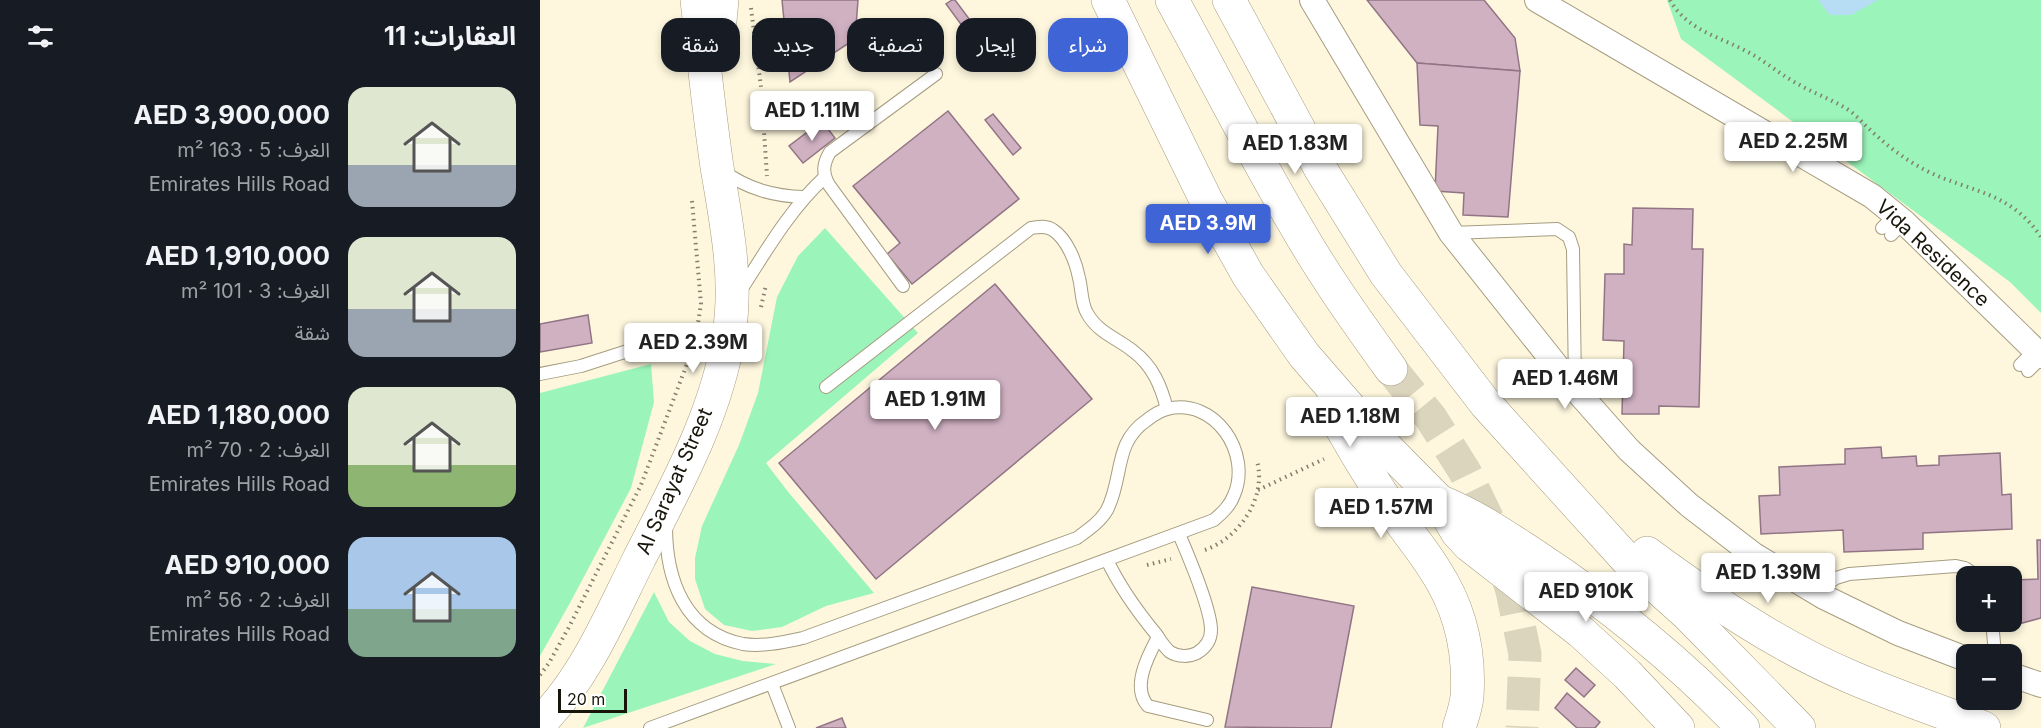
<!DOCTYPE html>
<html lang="ar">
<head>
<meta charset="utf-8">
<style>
  :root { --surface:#171b24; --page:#20242c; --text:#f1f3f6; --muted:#9ea1a6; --accent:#3f64d6 }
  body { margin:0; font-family:Inter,"Noto Sans Arabic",sans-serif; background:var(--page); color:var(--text); direction:rtl; height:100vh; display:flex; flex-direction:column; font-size:22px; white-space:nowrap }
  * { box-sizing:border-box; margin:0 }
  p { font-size:20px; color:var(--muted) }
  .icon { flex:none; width:33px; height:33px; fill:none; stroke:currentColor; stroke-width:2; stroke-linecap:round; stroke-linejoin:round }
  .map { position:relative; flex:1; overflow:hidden; direction:ltr }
  .details { display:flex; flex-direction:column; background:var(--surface); width:540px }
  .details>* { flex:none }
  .guide { position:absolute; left:18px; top:18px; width:570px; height:54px; direction:rtl; display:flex; gap:12px }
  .tools { position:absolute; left:1416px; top:566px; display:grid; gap:12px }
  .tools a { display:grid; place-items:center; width:66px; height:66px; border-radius:12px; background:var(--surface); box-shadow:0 3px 9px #0003; font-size:30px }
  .scale { position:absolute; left:18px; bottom:15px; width:69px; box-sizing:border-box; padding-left:6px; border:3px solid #18150a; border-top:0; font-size:16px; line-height:21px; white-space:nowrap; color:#18150a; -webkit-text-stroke:4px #fff; paint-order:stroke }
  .price { position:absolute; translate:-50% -51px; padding:0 14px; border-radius:6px; background:#fff; color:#222; font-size:20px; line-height:39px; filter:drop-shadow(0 2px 3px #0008) }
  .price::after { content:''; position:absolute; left:50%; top:36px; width:18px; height:14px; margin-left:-9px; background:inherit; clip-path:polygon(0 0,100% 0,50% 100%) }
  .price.current { background:var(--accent); color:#fff }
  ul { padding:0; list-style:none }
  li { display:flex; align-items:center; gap:18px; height:150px; padding:0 24px }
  li span { display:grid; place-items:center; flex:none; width:168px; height:120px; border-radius:18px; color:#555 }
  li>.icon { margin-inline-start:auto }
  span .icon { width:72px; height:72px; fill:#fffc; stroke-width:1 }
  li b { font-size:26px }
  h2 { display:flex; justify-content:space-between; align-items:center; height:72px; padding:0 24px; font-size:26px }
  .chip { padding:0 21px; border-radius:18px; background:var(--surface); box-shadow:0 3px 9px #0003; font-size:21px; line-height:54px }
  .chip.current { background:var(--accent); color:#fff }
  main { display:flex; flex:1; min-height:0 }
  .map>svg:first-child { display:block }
  .green { fill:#9bf5ba }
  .water { fill:#b6ddf3 }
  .building { fill:#d0b1c2; stroke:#917585; stroke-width:1.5 }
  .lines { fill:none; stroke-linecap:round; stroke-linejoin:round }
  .secondary-tunnel { stroke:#dcd5be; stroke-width:33; stroke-dasharray:33 16; stroke-linecap:butt }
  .lane-casing { stroke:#a59d80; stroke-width:14 }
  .street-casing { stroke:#a59d80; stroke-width:26 }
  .secondary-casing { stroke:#a59d80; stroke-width:34 }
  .path { stroke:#837e6d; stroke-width:4; stroke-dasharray:1.5 4.5; stroke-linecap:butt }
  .lane { stroke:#fff; stroke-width:12 }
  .street { stroke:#fff; stroke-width:24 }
  .secondary { stroke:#fff; stroke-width:33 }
  .labels { text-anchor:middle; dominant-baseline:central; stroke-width:4.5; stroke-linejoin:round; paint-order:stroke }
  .street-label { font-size:20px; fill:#18150a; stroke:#fff }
</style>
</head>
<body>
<main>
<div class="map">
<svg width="1501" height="728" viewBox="0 0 1501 728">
  <rect width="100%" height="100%" fill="#fef7de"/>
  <g class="green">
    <polygon points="1127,0 1501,0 1501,313 1470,282 1141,39"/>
    <polygon points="285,228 378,333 226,463 249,493 334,593 286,606 242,627 212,631 184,625 165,609 155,579 155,558 162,526 199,445 218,393 237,297 258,256"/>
    <polygon points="111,364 114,402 91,488 30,603 0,656 0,393"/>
    <polygon points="114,592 129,622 150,641 175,654 203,661 236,664 43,728"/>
  </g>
  <polygon class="water" points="1278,0 1338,0 1311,15 1290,15"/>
  <g class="building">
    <polygon points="242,0 318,0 315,39 250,82"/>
    <polygon points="412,0 415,0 442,36 434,42 406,4"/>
    <polygon points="827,0 944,0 975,38 980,71 877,63"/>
    <polygon points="877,63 980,71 968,217 923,215 924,193 895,191 898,126 880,125"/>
    <polygon points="408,111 479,199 372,284 347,254 360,243 313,186"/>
    <polygon points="453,114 481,148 473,155 445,120"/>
    <polygon points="282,121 295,138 263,163 249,146"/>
    <polygon points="1093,208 1153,209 1152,249 1163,249 1159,407 1119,406 1119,414 1082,414 1084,341 1063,340 1065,274 1084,274 1084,244 1092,245"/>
    <polygon points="455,284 552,399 336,579 239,463"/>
    <polygon points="48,315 52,343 0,352 0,324"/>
    <polygon points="1341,447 1342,458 1376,456 1377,466 1399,465 1399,456 1460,453 1462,495 1471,494 1472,529 1383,533 1383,549 1304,552 1303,530 1221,534 1219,496 1240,495 1239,467 1305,464 1305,449"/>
    <polygon points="1497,540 1501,540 1501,618 1471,626 1472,580 1498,579"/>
    <polygon points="712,587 814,606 791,728 685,727"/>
    <polygon points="1036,668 1055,685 1044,697 1025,680"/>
    <polygon points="1027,693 1060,722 1055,728 1037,728 1015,708"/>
    <polygon points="302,718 306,728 276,728"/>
  </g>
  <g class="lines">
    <polyline class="secondary-tunnel" points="851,369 891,418 925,472 953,530 972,591 985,654 982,728"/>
    <g class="lane-casing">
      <g id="lane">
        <path d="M183,171c25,18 50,25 81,26"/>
        <polyline points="1342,228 1356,214"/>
        <polyline points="911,233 1017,229 1029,237 1033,249 1035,384"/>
        <polyline points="1351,235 1364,222"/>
        <path d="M363,286l-74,-101c-7,-12 -6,-21 1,-33l106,-78"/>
        <path d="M201,290c25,-39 49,-81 84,-113"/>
        <polyline points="1480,365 1495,350"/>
        <polyline points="1488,371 1501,358"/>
        <polyline points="0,374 41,366 103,346 143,339 188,334"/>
        <path d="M286,387l205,-159c7,-1 15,-3 22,2 14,9 23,32 26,48 3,11 2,25 8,35 11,20 30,25 46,38 20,15 28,35 34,58"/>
        <path d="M567,560c13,27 30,51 49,74 4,6 8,13 14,18 8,5 19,5 27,1 8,-5 14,-13 14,-23 0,-22 -23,-75 -32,-96"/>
        <polyline points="1275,592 1296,578 1309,574 1416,566 1425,568 1437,576"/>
        <polyline points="1452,621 1455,654"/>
        <path d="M618,637c-10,19 -27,50 -10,69l59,14"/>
        <polyline points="232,684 249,728"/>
        <path d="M110,728l564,-208c8,-7 16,-14 20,-25 18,-42 -19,-98 -67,-86 -7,2 -15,7 -20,11 -34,23 -23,57 -40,90 -7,12 -19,20 -30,28l-274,100c-19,4 -40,9 -60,6 -59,-12 -77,-65 -77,-118"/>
      </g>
    </g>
    <g class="street-casing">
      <g id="street">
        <polyline points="772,0 911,233 1035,389 1089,450 1149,505 1214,555 1284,597 1358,633 1426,659"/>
        <polyline points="997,0 1332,196 1364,222 1501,356"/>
        <polyline points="1472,675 1501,685"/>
      </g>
    </g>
    <g class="secondary-casing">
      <g id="secondary">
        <polyline points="568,0 666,200 708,275 764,355 829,430 899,501 917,532 929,545 1041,632 1087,674 1138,728"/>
        <path d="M632,0c42,76 81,154 125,228 28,49 61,95 94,141"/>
        <polyline points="689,0 780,168 846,274 945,403 1089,562 1147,614 1259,728"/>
        <polyline points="177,52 182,0"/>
        <path d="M790,407c20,37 41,72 65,107 13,19 28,36 40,56 25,38 35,82 32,127 -1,10 -5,21 -8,31"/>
        <path d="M899,501c35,14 64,34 95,54 76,50 147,108 209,173"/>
        <path d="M1107,553c64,47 131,93 204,124 44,19 89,34 133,51"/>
        <path d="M0,723c45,-45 70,-106 98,-162 36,-71 79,-147 91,-227 9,-55 -3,-113 -12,-167 -8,-55 -14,-111 -20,-167"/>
      </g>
    </g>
    <g class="path">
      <path d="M1130,0c16,29 47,36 74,50 19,9 35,24 54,34 15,9 33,15 49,25 11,7 19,18 30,27 14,13 31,25 48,34 45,23 84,20 116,67"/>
      <polyline points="211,8 221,87 227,176"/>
      <polyline points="152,201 161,304 158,323"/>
      <polyline points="221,307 226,285"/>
      <polyline points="718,490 784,459"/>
      <path d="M665,550c34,-12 62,-52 52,-89"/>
      <polyline points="607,565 631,559"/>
      <polyline points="0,675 9,663 29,627 101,485 150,356"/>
    </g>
    <use href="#lane" class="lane"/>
    <use href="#street" class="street"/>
    <use href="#secondary" class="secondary"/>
  </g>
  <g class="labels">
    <g class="street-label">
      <text transform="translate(1393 253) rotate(43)">Vida Residence</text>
      <text transform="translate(134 481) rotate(-66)">Al Sarayat Street</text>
    </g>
  </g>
</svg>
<div class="tools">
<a>+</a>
<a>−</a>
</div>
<div class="scale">20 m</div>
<b class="price" style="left:272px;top:142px">AED 1.11M</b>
<b class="price" style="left:1253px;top:173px">AED 2.25M</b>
<b class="price" style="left:755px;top:175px">AED 1.83M</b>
<b class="price current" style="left:668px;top:255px">AED 3.9M</b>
<b class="price" style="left:153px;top:374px">AED 2.39M</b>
<b class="price" style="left:1025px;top:410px">AED 1.46M</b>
<b class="price" style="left:395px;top:431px">AED 1.91M</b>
<b class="price" style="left:810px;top:448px">AED 1.18M</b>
<b class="price" style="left:841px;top:539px">AED 1.57M</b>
<b class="price" style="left:1228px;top:604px">AED 1.39M</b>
<b class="price" style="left:1046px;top:623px">AED 910K</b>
<div class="guide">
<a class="chip current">شراء</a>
<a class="chip">إيجار</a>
<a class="chip">تصفية</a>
<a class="chip">جديد</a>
<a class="chip">شقة</a>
</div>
</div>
<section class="details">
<h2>العقارات: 11<svg class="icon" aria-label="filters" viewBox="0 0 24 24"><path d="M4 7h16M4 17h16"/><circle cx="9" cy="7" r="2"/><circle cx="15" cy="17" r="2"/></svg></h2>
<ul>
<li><span style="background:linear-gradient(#dfe7d0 65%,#9aa5b1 0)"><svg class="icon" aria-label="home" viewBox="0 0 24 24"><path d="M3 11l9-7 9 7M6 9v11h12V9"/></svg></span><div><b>AED 3,900,000</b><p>الغرف: 5 · 163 m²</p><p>Emirates Hills Road</p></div></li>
<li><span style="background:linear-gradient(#dfe7d0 60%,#9aa5b1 0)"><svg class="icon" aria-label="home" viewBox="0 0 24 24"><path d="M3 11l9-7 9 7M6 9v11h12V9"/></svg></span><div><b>AED 1,910,000</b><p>الغرف: 3 · 101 m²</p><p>شقة</p></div></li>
<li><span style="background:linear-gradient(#dfe7d0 65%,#8fb573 0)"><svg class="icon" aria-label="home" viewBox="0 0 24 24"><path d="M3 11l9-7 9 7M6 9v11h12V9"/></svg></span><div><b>AED 1,180,000</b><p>الغرف: 2 · 70 m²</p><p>Emirates Hills Road</p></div></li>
<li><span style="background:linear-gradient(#a9c7e8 60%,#7fa58c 0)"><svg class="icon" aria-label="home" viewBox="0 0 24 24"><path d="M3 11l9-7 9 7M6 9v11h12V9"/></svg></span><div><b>AED 910,000</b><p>الغرف: 2 · 56 m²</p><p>Emirates Hills Road</p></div></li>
</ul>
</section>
</main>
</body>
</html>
